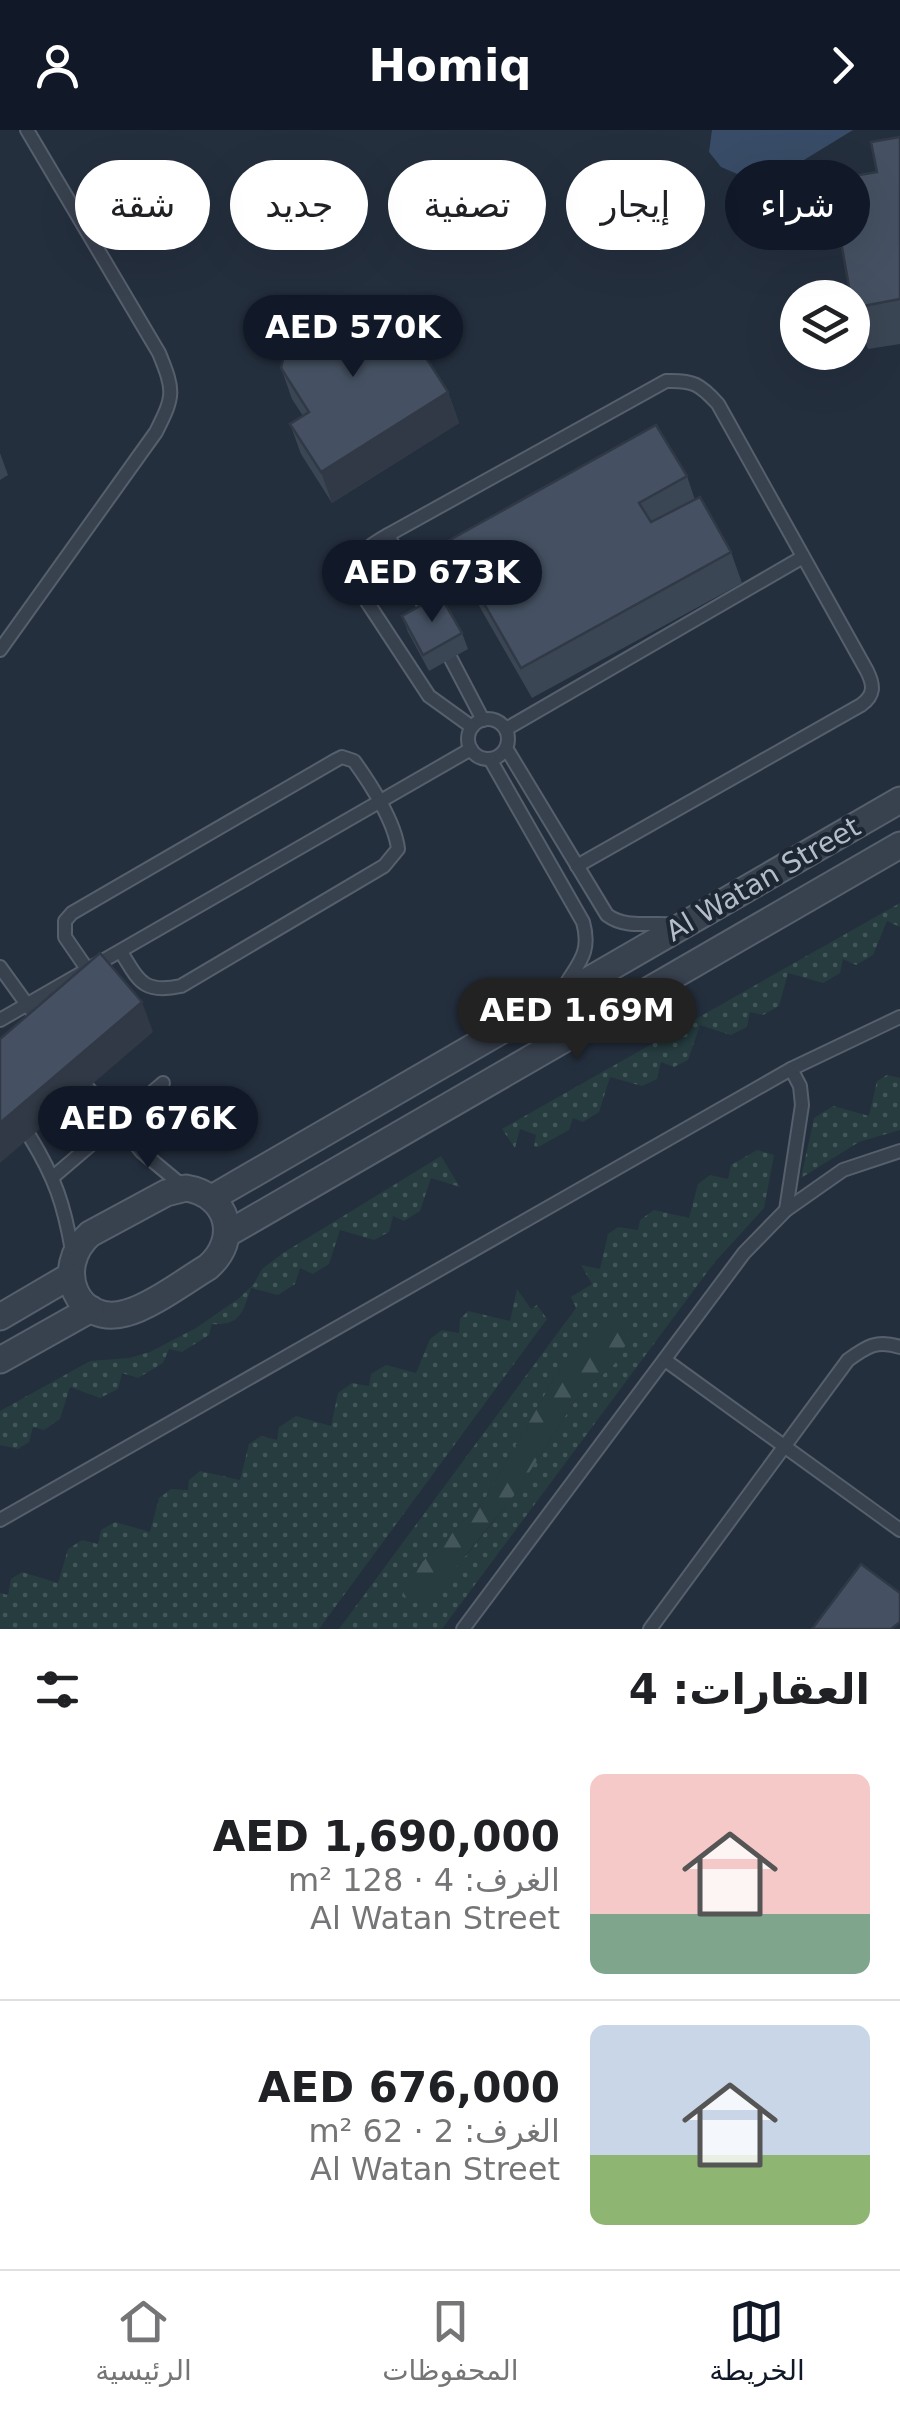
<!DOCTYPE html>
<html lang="ar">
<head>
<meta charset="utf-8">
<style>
  :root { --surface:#fff; --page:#f2f2f2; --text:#202124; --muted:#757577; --line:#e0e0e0; --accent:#111827 }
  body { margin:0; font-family:"DejaVu Sans","Noto Naskh Arabic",sans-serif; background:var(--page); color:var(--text); direction:rtl; height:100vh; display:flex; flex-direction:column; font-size:38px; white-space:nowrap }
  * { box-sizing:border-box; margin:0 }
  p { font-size:32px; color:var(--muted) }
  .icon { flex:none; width:55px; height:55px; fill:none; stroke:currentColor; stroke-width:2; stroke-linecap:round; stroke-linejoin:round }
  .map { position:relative; height:1499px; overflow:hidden; direction:ltr }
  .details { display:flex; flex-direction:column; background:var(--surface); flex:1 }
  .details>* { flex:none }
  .top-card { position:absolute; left:30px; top:30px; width:840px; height:90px; direction:rtl; display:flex; gap:20px }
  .buttons { position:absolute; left:780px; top:150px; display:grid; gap:20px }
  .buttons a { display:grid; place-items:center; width:90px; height:90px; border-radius:50%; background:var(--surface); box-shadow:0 10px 40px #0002; font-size:50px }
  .price { position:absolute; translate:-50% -85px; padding:0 22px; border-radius:35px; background:var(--accent); color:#fff; font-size:32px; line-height:65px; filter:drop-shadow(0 2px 5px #0008) }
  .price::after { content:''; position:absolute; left:50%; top:60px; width:30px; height:22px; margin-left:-15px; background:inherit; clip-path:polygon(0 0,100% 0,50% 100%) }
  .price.active { background:#222; color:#fff }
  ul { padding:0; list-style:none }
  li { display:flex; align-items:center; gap:30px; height:250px; padding:0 30px }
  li+li { border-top:2px solid var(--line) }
  li span { display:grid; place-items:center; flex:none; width:280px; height:200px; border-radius:15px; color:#555 }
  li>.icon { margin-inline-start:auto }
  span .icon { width:120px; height:120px; fill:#fffc; stroke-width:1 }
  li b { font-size:42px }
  h2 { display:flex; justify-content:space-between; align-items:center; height:120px; padding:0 30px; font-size:42px }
  .chip { padding:0 35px; border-radius:45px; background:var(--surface); box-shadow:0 10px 40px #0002; font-size:35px; line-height:90px }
  .chip.active { background:var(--accent); color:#fff }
  header { display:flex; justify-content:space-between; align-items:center; height:130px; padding:0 30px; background:var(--accent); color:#fff; font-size:45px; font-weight:700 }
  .menu { display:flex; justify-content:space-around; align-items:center; height:140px; border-top:2px solid var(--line); background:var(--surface); font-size:28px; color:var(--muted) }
  .menu a { display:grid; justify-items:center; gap:5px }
  .menu .active { color:var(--accent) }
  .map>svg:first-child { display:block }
  .grass { fill:url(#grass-dots); fill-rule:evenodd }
  .forest { fill:url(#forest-firs) }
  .water { fill:#394c67 }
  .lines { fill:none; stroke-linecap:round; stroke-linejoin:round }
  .lane-casing { stroke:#565f6c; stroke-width:16 }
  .street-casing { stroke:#565f6c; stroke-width:29 }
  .lane { stroke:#38414e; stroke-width:12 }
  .street { stroke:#38414e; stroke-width:25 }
  .wall { fill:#3b4654 }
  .shaded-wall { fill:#303945 }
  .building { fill:#455162; stroke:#303945; stroke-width:2.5 }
  .labels { text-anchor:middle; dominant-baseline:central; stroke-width:8; stroke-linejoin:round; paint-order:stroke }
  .street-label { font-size:28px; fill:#b4bcc9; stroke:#1d2633 }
</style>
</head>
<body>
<header><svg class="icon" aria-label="forward" viewBox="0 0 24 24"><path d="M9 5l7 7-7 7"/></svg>Homiq<svg class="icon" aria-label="person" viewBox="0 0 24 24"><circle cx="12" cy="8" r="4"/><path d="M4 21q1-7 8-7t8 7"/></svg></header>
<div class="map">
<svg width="900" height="1499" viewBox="0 0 900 1499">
  <defs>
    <pattern id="grass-dots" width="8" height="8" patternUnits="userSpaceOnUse" patternTransform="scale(2.5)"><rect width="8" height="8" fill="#263c3f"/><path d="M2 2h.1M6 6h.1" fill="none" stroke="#435659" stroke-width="1.8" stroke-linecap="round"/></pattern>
    <pattern id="forest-firs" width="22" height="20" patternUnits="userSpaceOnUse" patternTransform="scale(2.5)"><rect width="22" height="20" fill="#263c3f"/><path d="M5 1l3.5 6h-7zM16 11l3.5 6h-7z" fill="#435659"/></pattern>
  </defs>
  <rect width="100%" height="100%" fill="#242f3e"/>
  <g class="grass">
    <polygon points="900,773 900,797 887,791 873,825 856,835 843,829 840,843 823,853 788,843 779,876 763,885 750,882 747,897 731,905 700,895 688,930 674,937 661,932 657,949 642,956 610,947 599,982 583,992 573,988 569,1000 538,1017 534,1016 536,1005 520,999 515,1018 502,999"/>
    <polygon points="887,945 900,948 900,1000 859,1012 801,1048 814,988 833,976 869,986 877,951"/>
    <path d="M757,1020l17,5 -10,53 -50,55 -272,366h-103l237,-321 -5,-11 21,-13 -11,-19 19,4 8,-35 10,-7 20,3 2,-10 14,-10 35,8 9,-34 12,-9 18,4 3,-14zM615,1233l-40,38 -59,92 -50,63 -57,19 74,-73 79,-137z"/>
    <path d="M441,1026l19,31 -29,-9 -11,33 -16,10 -11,-5 -4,16 -15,8 -34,-10 -11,34 -16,10 -13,-6 -5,16 -17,11 -27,-7c-8,23 -10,38 -39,36l-3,11 -27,17 -13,-3 -6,14 -25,15 -16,-5 -4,16 -18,9 -30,-11 -10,32 -16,11 -11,-3 -4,15 -11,7 -18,-4v-34l90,-50 39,-3 21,-6 46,-24 42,-29 16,-15 8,-15 21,-16z"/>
    <polygon points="517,1159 531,1179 537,1175 547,1189 319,1499 0,1499 0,1463 8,1465 11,1449 22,1442 58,1453 68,1419 82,1410 98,1414 101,1400 115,1392 150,1402 159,1368 171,1359 188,1360 189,1350 200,1341 240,1350 249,1314 261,1306 277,1310 279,1297 296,1286 331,1296 338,1263 352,1253 369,1256 371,1244 386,1235 416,1243 430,1209 442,1200 459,1203 460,1189 468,1181 510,1191"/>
  </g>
  <polygon class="forest" points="617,1185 627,1193 628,1211 615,1233 575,1271 516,1363 432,1467 411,1474 402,1466 409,1445 483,1372 562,1235 597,1196"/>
  <polygon class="water" points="712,0 853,0 763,55 721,37 709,22"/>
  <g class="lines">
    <g class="lane-casing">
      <g id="lane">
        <polyline points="388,405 430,487"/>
        <path d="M0,520l156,-218c18,-36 19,-40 3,-79l-132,-223"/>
        <polyline points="451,529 483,590"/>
        <circle cx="488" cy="609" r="20"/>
        <path d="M472,597l-43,-31 -69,-105c-13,-31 4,-42 28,-56l278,-154c27,-1 34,3 52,23l149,267c7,14 8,24 -6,34l-284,161"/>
        <polyline points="506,599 803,427"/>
        <path d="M506,618l101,167c20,15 45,6 69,10"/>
        <path d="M490,629l93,163c9,32 -6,42 -20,67"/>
        <polyline points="0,837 31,880"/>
        <path d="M87,839l-22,-32v-16l7,-8 264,-153 6,-3 12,4c16,22 41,61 44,88l-14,17 -203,120c-38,8 -42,-5 -60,-34"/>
        <polyline points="0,890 471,619"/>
        <polyline points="88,958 142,1022 184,1057"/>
        <path d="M30,1007c25,41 34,67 42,114"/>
        <polyline points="53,1047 163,953"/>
        <polyline points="786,1080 802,975 800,956 791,939"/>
        <polyline points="665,1230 900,1400"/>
        <polyline points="0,1390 791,939 900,887"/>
        <polyline points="463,1499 744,1123 786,1080 843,1040 900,1021"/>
        <path d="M650,1499l198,-269c18,-13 29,-21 52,-13"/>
      </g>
    </g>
    <g class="street-casing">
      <g id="street">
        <path d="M186,1058c43,7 54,51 22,79 -23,14 -58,40 -82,46 -49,14 -74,-45 -36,-79l76,-41z"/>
        <polyline points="212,1068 900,670"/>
        <polyline points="227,1104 900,715"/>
        <polyline points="0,1187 70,1146"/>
        <polyline points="0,1230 91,1179"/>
      </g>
    </g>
    <use href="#lane" class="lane"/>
    <use href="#street" class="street"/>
  </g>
  <g class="wall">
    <polygon points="900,7 900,214 868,219 853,178 877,42"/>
    <polygon points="406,226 448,262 459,293 332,373 301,324 290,294 303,286 292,269 281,238"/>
    <polygon points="0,323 8,345 0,350"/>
    <polygon points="687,346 695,370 731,422 742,453 532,568 459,441 448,411"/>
    <polygon points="402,486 462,503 468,519 429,541 408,502"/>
  </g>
  <g class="shaded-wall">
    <polygon points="448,262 459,293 332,373 321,342"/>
    <polygon points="142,872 153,902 0,1033 0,993"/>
  </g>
  <g class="building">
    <polygon points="900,7 900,169 853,178 852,168 851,168 830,50 877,42 871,12"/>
    <polygon points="353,174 379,183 406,226 419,217 448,262 321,342 290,294 309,282 281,238 290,199 316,177"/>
    <polygon points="656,295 687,346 639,373 651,392 700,367 731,422 521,538 448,411"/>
    <polygon points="440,465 462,503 423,525 402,486"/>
    <polygon points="100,823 142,872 0,993 0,909"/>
    <polygon points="861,1434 900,1463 900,1492 891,1499 812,1499"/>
  </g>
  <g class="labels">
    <g class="street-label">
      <text transform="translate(763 749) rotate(-30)">Al Watan Street</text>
    </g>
  </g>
</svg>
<div class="buttons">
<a><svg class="icon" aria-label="layers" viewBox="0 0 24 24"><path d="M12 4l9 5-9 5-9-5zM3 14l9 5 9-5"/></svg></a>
</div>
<b class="price" style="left:353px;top:250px">AED 570K</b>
<b class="price" style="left:432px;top:495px">AED 673K</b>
<b class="price active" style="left:577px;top:933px">AED 1.69M</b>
<b class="price" style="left:148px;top:1041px">AED 676K</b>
<div class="top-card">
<a class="chip active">شراء</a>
<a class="chip">إيجار</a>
<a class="chip">تصفية</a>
<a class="chip">جديد</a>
<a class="chip">شقة</a>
</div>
</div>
<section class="details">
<h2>العقارات: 4<svg class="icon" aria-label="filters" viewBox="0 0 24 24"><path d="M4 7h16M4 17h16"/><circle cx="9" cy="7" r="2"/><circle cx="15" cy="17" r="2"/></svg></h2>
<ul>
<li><span style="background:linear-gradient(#f6c9c9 70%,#7fa58c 0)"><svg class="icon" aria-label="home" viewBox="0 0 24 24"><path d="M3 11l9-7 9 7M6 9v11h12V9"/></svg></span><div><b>AED 1,690,000</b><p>الغرف: 4 · 128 m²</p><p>Al Watan Street</p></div></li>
<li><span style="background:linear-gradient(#c9d6e8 65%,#8fb573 0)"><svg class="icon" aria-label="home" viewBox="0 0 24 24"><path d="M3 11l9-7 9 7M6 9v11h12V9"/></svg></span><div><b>AED 676,000</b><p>الغرف: 2 · 62 m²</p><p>Al Watan Street</p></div></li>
</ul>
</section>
<nav class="menu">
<a class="active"><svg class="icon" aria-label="map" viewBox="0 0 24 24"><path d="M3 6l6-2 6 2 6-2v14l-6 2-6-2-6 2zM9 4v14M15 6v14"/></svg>الخريطة</a>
<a><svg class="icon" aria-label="saved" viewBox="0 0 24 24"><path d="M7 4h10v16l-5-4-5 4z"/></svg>المحفوظات</a>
<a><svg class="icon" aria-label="home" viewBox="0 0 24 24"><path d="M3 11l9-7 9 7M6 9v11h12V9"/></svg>الرئيسية</a>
</nav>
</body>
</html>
